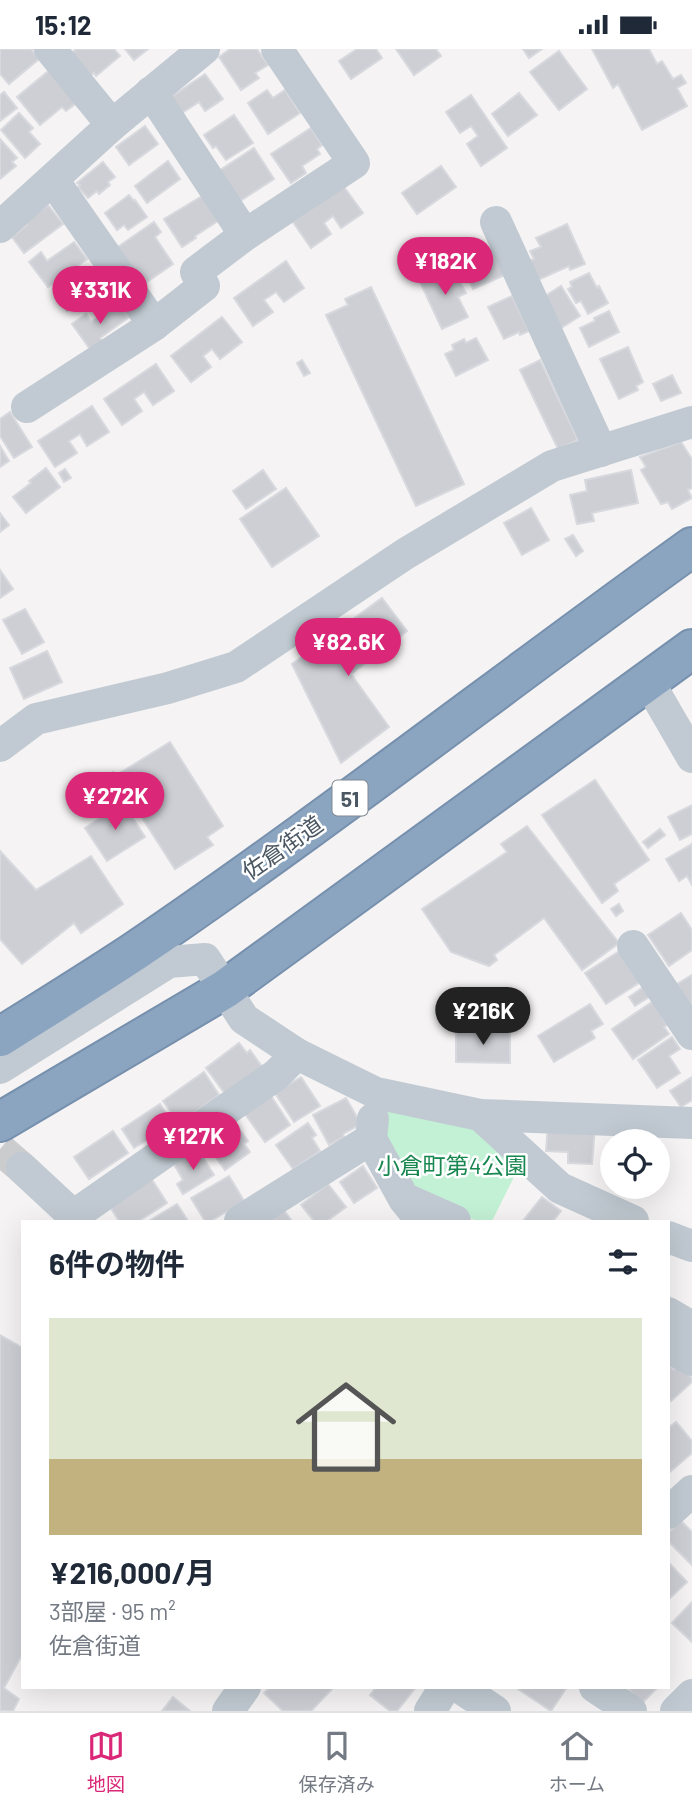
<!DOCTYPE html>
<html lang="ja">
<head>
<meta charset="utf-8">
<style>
  :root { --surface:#fff; --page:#f6f6f7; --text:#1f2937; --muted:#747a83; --line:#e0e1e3; --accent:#db2777 }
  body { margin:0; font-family:Barlow,"Noto Sans JP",sans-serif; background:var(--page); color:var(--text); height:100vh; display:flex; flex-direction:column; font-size:26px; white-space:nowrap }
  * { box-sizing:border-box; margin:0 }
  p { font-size:23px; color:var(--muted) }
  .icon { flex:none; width:38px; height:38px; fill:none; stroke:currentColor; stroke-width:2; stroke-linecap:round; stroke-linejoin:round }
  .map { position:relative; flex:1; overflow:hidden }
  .side { position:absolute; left:21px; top:1171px; width:649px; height:469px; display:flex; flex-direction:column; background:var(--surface); border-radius:0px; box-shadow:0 7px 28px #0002 }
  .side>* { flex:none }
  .tools { position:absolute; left:600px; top:1080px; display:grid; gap:14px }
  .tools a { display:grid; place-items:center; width:70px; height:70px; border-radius:50%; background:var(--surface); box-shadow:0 7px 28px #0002; font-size:35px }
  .price { position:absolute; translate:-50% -60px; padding:0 16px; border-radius:24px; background:var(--accent); color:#fff; font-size:23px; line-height:46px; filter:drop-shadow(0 2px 4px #0008) }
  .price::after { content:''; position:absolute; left:50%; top:42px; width:21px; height:16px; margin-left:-10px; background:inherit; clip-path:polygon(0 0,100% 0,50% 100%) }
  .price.selected { background:#222; color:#fff }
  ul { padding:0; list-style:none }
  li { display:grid; align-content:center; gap:14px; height:371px; padding:0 28px }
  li+li { border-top:2px solid var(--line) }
  li span { display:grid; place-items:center; height:217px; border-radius:0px; color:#555 }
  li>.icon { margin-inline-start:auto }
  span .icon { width:126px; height:126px; fill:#fffc; stroke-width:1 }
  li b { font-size:30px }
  h2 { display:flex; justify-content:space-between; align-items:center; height:84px; padding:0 28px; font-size:30px }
  .status { display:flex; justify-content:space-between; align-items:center; height:49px; padding:0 35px; background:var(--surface); direction:ltr }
  .status svg { height:19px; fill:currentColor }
  .tabs { display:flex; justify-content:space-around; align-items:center; height:98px; border-top:2px solid var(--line); background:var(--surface); font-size:19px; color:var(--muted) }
  .tabs a { display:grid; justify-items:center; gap:4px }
  .tabs .selected { color:var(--accent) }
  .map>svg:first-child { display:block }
  .green { fill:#c3f1d5 }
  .building { fill:#cdcfd5; stroke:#d7d9de; stroke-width:2 }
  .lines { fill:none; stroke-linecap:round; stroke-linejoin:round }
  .minor-tunnel { stroke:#caccce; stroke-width:32; stroke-dasharray:32 16; stroke-linecap:butt }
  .highway-casing { stroke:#7690ad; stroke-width:42 }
  .minor { stroke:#c1cad2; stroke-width:32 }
  .highway { stroke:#8ba5c1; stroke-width:38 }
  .labels { text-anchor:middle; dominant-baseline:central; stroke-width:5; stroke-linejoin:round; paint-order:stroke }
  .shield { fill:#fff; stroke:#808990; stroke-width:2 }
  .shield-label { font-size:21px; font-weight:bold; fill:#4a5661 }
  .street-label { font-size:23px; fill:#4a5661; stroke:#fff }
  .park-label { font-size:23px; fill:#17864f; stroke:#fff }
</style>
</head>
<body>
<div class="status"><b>15:12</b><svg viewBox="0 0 49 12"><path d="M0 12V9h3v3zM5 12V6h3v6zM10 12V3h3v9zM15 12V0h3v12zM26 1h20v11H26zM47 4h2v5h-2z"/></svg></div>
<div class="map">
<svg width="692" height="1662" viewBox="0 0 692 1662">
  <rect width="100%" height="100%" fill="#f5f3f3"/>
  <polygon class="green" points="383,1053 474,1077 519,1118 492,1172 477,1172 408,1144 375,1088"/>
  <g class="building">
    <polygon points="0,0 33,0 32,1 39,10 9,35 0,25"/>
    <polygon points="76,0 114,0 120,7 96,27 94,24 88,28 69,6"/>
    <polygon points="125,0 148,0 134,11"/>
    <polygon points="230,0 257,0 268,16 255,24 259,29 241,41 219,8"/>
    <polygon points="357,0 376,0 382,9 351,30 339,12"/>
    <polygon points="396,0 436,0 441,7 414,26"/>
    <polygon points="523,0 542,0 529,9"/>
    <polygon points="592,0 649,0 657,15 662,12 673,30 681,26 686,34 677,39 687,57 642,81 618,35 613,39"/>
    <polygon points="559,2 587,40 559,61 530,23"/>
    <polygon points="51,20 78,53 66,62 62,58 40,76 17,48"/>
    <polygon points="205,25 223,50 205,62 199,53 182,64 171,48"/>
    <polygon points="267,41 273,49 285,41 300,64 268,85 248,54"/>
    <polygon points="4,43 17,59 0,72 0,46"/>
    <polygon points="519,44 537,66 508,87 492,65"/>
    <polygon points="471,46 507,99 481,117 467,95 478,87 471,77 460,84 446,63"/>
    <polygon points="19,64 33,79 29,83 40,95 25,109 1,81"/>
    <polygon points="234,66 253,94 226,111 216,97 213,99 204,86"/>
    <polygon points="145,77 158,95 129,116 116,98"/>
    <polygon points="311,79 322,96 317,100 320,105 302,117 306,124 291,134 271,105"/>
    <polygon points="0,90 17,109 12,113 16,117 0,130"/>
    <polygon points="254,99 274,130 237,154 217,123"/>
    <polygon points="168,112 180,130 147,154 135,137"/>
    <polygon points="103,113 115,128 108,133 110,136 99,145 97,142 88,149 78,138 80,136 77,134"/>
    <polygon points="441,117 456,138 417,165 402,144"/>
    <polygon points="344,138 363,164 341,179 333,167 324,174 331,185 311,199 293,173"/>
    <polygon points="129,146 134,152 135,151 147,168 128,181 124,176 117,181 105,164"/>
    <polygon points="202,147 218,172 195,187 196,189 182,198 164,170"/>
    <polygon points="48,156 63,175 24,204 12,188 27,176 25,174"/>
    <polygon points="154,173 161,183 155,188 173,215 141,237 115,200"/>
    <polygon points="567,175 585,215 570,221 569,217 538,231 529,212 534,210 530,202 541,198 536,189"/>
    <polygon points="74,193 87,210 48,238 29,213 41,203 47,212"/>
    <polygon points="493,198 505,226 473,240 461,213"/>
    <polygon points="286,212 304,239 284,253 276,243 264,251 273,263 253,277 234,249"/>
    <polygon points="452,218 466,244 458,248 468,268 442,280 420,233"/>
    <polygon points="91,219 103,238 67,262 55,244"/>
    <polygon points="589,224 597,239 599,237 608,254 588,265 581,252 576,254 568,240 572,238 570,233"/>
    <polygon points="561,237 580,267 561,279 542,249"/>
    <polygon points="371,238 464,435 416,457 326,266 348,256 345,250"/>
    <polygon points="512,247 529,282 520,286 519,283 504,290 488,258"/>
    <polygon points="118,254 129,268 100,289 104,295 92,303 72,275 86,265 91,273"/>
    <polygon points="609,262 619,283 589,298 580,279 595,272 594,269"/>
    <polygon points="222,268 242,293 220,310 212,300 203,307 211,318 191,333 171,307"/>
    <polygon points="476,289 488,311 456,327 445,305 454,301 452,296 464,290 466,294"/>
    <polygon points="628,298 643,333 636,337 638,341 619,350 600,310"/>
    <polygon points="302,311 310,324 304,327 297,314"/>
    <polygon points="540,311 578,391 558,400 520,321"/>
    <polygon points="156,315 174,342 153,356 144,343 134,350 142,362 122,376 104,350"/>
    <polygon points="672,326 681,344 661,352 653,335"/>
    <polygon points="92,357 109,383 87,397 80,385 69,392 77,404 55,418 38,392"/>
    <polygon points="10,363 32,398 14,409 0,387 0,370"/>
    <polygon points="681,393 692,410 692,439 688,441 692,449 672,460 668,453 661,455 641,421 646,418 640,408"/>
    <polygon points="0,397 9,412 0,418"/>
    <polygon points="46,419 60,438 26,464 13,448 31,434 29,432"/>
    <polygon points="65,420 71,429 64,433 59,424"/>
    <polygon points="263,421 276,440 246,460 233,442"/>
    <polygon points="631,421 638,454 592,464 594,472 577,475 570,446 587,442 585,431"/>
    <polygon points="286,439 319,487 272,518 240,470"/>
    <polygon points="531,459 549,491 522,506 504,474"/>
    <polygon points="0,464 9,476 0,483"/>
    <polygon points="573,486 583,502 576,507 565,490"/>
    <polygon points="0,521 13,540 0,549"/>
    <polygon points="382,549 407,582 351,625 389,678 341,714 292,615"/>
    <polygon points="25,560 44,593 22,605 3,571"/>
    <polygon points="47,602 62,633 24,650 10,619"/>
    <polygon points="170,693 223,777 207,788 213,796 175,820 123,739 116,744 106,728 113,723 115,727"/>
    <polygon points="595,731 649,811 614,835 618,842 602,854 542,766"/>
    <polygon points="123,754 145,788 107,812 85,779"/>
    <polygon points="692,756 692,785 680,791 668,768"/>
    <polygon points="527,777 619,894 582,921 544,869 494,906 497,911 489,917 451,903 422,860 507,803 501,795"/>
    <polygon points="660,780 665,786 648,799 643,793"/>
    <polygon points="692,795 692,836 687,827 679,832 666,810"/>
    <polygon points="0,802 36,841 91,807 123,855 81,884 74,874 22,915 0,890"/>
    <polygon points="619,855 623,862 616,867 611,860"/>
    <polygon points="681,864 692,881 692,901 669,917 648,886"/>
    <polygon points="621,901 642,932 606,955 585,924"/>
    <polygon points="692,926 692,955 690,956 677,935"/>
    <polygon points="648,935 654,945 635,957 629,948"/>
    <polygon points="655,951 665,966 662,968 667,976 664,978 669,985 633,1010 612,980"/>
    <polygon points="590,955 603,975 591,982 595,989 554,1013 538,987"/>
    <polygon points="456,982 510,982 510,1014 456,1013"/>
    <polygon points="672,988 680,1000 669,1007 680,1024 657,1039 638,1011"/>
    <polygon points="239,994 247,1004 250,1001 263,1019 226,1046 206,1019"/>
    <polygon points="204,1023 219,1046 179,1074 163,1052"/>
    <polygon points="301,1028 320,1057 294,1073 275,1044"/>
    <polygon points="692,1028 692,1051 681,1058 670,1042"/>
    <polygon points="271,1047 290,1076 265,1093 245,1065"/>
    <polygon points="346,1049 361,1075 343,1085 344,1088 329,1096 313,1066"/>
    <polygon points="160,1055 173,1075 134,1099 122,1080"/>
    <polygon points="233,1071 248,1092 244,1095 250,1103 225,1121 204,1092"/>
    <polygon points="308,1074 316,1086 312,1089 320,1102 293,1120 276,1096"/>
    <polygon points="548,1075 595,1078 592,1115 568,1114 568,1103 546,1102"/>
    <polygon points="113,1082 128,1104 89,1130 74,1108"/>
    <polygon points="198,1101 214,1126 183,1145 177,1135 183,1131 174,1115"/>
    <polygon points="363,1117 377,1139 354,1154 340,1133"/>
    <polygon points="229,1127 244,1152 211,1172 205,1172 191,1149"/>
    <polygon points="151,1129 167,1154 139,1172 119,1172 109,1156"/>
    <polygon points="328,1135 346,1158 327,1172 314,1172 301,1156"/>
    <polygon points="542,1148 561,1162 553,1172 523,1172"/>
    <polygon points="177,1155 188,1172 149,1172"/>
    <polygon points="282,1159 292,1172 264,1172"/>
    <polygon points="0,1286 23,1299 23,1604 4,1639 19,1650 13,1662 0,1662"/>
    <polygon points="668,1315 674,1321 680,1316 692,1329 692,1333 671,1352 668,1350"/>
    <polygon points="676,1373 692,1392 692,1404 670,1423 668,1421 668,1379"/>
    <polygon points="681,1472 692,1483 692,1516 668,1492 668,1484"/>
    <polygon points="668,1513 687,1533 668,1551"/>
    <polygon points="692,1553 692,1593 672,1574"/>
    <polygon points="270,1638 334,1638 311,1662 283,1662 264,1644"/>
    <polygon points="376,1638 416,1638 397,1662 390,1662 370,1646"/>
    <polygon points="519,1638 567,1638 551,1662 518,1640"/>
    <polygon points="627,1638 658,1638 642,1654"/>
    <polygon points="173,1648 190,1662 162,1662"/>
  </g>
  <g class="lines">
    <polyline class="minor-tunnel" points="0,1100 22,1119"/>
    <g class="highway-casing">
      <g id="highway">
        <path d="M0,988c45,-28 90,-56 134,-85 190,-129 371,-271 558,-405"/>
        <polyline points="0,1073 225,940 692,600"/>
      </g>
    </g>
    <g class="minor">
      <polyline points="50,0 112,76"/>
      <polyline points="151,43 245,186"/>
      <polyline points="53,131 154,276"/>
      <polyline points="496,173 601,402"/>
      <polyline points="0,178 112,76 204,0"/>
      <polyline points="27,358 154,276 204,237 196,223 245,186 354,114 277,0"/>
      <polyline points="648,632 692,708"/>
      <polyline points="0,697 36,670 168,639 236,618 405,505 552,417 692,373"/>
      <polyline points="633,897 692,985"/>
      <polyline points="0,1019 169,913 205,910 244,970 297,1005 376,1044 480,1066 692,1074"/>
      <polyline points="480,1066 560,1139 633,1172"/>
      <polyline points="373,1070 371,1090 404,1150 422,1172"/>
      <polyline points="22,1119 79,1172"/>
      <polyline points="405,1150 455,1172"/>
      <polyline points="73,1167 276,1026 297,1005"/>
      <polyline points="240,1172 371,1090"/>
      <polyline points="668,1188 692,1197"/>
      <polyline points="668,1264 692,1278"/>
      <polyline points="668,1298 692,1311"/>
      <polyline points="668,1464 692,1442"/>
      <polyline points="459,1638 495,1662"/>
      <polyline points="595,1638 631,1662"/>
      <polyline points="228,1662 245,1638"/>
      <polyline points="430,1662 445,1638"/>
      <polyline points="676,1662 692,1646"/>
    </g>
    <use href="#highway" class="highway"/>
  </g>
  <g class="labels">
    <rect class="shield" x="332.5" y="731.5" width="35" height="35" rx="5"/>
    <g class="shield-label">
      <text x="350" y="749">51</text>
    </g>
    <g class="street-label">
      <text transform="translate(282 798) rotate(-35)">佐倉街道</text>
    </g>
    <g class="park-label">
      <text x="452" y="1116">小倉町第4公園</text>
    </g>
  </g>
</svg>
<div class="tools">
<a><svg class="icon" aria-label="locate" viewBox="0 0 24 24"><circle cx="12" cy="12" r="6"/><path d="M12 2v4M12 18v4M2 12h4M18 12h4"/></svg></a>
</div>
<b class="price" style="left:445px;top:248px">¥182K</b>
<b class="price" style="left:100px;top:277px">¥331K</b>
<b class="price" style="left:348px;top:629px">¥82.6K</b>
<b class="price" style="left:115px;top:783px">¥272K</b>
<b class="price selected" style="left:483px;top:998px">¥216K</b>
<b class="price" style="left:193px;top:1123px">¥127K</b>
<section class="side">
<h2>6件の物件<svg class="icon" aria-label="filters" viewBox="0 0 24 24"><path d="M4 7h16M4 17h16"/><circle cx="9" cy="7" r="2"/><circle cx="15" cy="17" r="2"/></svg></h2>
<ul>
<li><span style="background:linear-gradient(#dfe7d0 65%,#c2b280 0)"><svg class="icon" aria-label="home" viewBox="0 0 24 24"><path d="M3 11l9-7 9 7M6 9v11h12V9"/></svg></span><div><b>¥216,000/月</b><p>3部屋 · 95 m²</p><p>佐倉街道</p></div></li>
</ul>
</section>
</div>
<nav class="tabs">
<a class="selected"><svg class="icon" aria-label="map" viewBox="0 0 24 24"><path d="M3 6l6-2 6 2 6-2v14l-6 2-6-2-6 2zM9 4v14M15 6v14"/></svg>地図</a>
<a><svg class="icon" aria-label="saved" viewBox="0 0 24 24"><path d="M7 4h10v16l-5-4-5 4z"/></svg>保存済み</a>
<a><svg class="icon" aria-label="home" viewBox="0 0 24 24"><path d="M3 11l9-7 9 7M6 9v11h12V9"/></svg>ホーム</a>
</nav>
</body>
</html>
